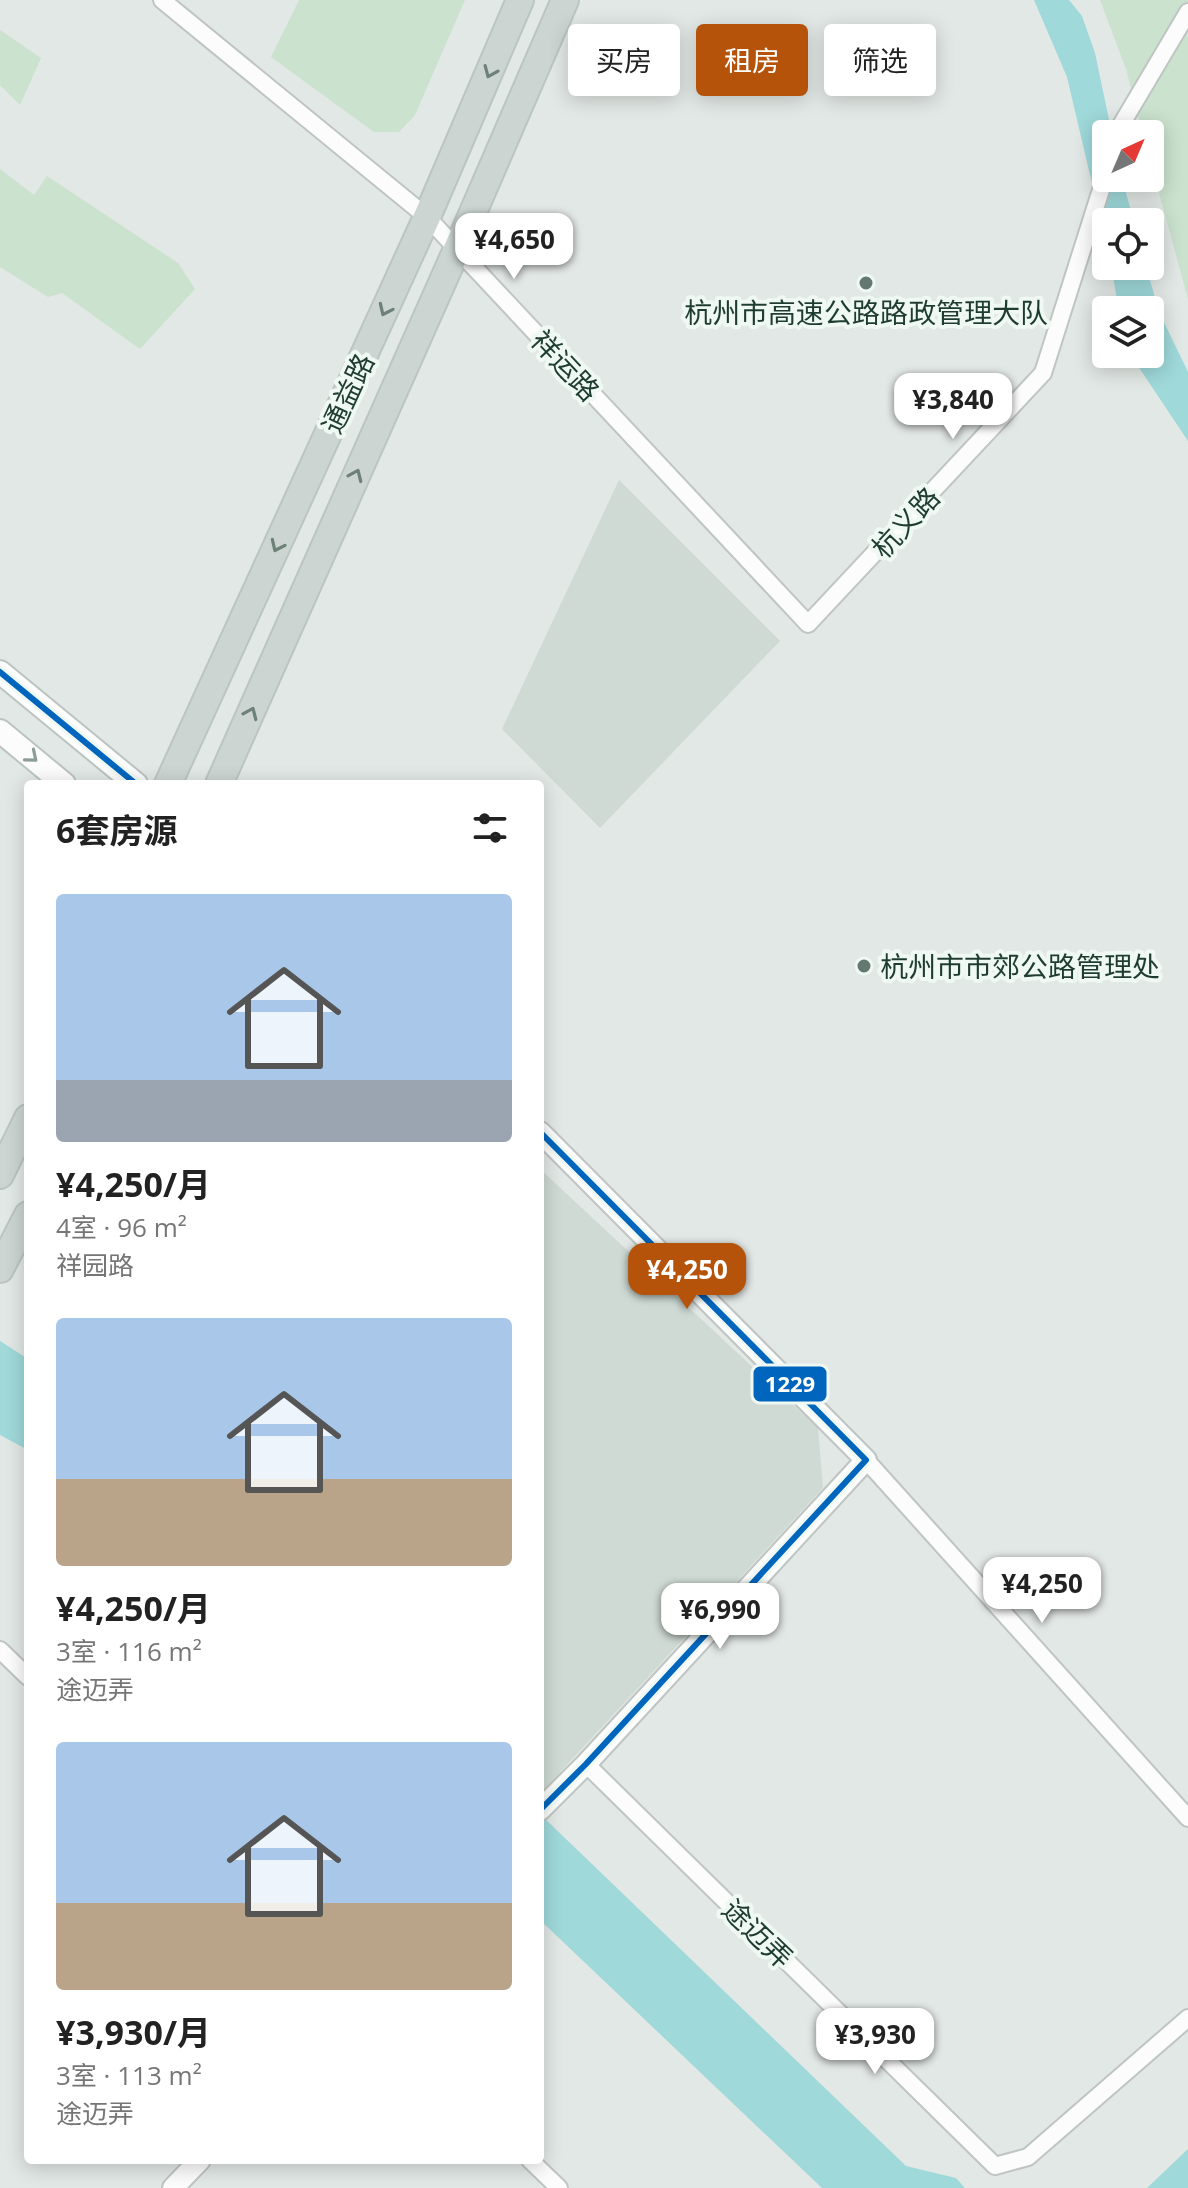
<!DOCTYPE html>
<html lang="zh">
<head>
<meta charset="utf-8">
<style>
  :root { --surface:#fff; --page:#f6f6f6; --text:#222; --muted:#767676; --accent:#b45309 }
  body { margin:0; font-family:"Open Sans","Noto Sans SC",sans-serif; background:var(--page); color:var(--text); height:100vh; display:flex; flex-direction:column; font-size:30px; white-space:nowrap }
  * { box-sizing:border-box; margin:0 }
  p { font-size:26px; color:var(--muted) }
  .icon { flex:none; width:44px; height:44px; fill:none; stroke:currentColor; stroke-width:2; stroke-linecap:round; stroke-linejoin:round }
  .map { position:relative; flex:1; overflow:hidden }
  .sheet { position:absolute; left:24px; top:780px; width:520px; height:1384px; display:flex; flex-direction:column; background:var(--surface); border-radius:8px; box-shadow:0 4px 20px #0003 }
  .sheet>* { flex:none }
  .hud { position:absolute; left:568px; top:24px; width:500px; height:72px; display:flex; gap:16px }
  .needle { width:52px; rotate:44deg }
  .fabs { position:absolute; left:1092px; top:120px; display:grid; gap:16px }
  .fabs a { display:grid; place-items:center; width:72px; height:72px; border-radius:8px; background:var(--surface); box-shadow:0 4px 20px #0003; font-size:40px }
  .price { position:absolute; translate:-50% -68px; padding:0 18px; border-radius:16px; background:#fff; color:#222; font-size:26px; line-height:52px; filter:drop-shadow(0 2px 4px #0008) }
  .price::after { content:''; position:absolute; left:50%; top:48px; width:24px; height:18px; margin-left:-12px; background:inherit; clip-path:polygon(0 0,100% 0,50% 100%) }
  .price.on { background:var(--accent); color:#fff }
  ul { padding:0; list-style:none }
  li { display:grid; align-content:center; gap:16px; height:424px; padding:0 32px }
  li span { display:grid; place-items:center; height:248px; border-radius:8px; color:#555 }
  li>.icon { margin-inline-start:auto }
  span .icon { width:144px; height:144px; fill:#fffc; stroke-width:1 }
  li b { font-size:34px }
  h2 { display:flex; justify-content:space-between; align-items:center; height:96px; padding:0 32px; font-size:34px }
  .chip { padding:0 28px; border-radius:8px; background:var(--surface); box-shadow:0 4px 20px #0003; font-size:28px; line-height:72px }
  .chip.on { background:var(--accent); color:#fff }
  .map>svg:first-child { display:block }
  .built { fill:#cfdad4 }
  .green { fill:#cae2ce }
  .water { fill:#9fd9da }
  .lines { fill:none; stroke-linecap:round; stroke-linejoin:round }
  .minor-casing { stroke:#bfc5c2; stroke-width:20 }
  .tertiary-casing { stroke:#bfc5c2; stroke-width:24 }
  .secondary-casing { stroke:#bbc4c0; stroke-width:26 }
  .primary-casing { stroke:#bbc5c1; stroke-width:30 }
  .minor { stroke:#fbfcfb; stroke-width:16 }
  .tertiary { stroke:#fbfcfb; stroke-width:20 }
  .secondary { stroke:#fbfcfb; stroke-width:22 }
  .primary { stroke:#ccd5d1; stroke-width:26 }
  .bus-1-casing { stroke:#eff8f3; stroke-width:12 }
  .bus-1 { stroke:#0065bd; stroke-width:6 }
  .oneway { stroke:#6d8179 }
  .oneway2 { stroke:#8d9c96 }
  .poi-dot { fill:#637870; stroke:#eff8f3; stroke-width:3 }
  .labels { text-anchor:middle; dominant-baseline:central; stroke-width:8; stroke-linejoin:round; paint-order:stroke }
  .poi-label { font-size:28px; fill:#1f3c31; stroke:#eff8f3 }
  .street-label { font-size:28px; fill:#1f3c31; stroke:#eff8f3 }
  .line-badge { stroke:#eff8f3; stroke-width:3 }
  .badge-label { font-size:22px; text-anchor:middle; font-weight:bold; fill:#fff }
</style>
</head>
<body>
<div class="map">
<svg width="1188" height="2188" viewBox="0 0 1188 2188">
  <rect width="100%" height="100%" fill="#e2e8e5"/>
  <g class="built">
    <polygon points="619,480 780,641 600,828 502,729"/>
    <polygon points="540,1169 818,1428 823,1488 540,1794"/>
  </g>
  <g class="green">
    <polygon points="299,0 465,0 415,115 399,132 374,132 271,57"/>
    <polygon points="1100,0 1188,0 1188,299 1150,160 1150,134 1143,134 1126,69"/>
    <polygon points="0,30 41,58 20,105 0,85"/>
    <polygon points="0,169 34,195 47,176 178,263 195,289 140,349 62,293 48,297 0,267"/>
  </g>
  <g class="water">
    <polygon points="1034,0 1069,0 1082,16 1095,53 1112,134 1106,134 1106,178 1122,178 1134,222 1106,222 1106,243 1067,77"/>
    <polygon points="1111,266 1146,266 1159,312 1188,372 1188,441 1134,360 1132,354 1150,354 1150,310 1119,310"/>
    <polygon points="0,1341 28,1359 28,1450 0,1435"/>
    <polygon points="540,1814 906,2166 956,2178 965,2188 822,2188 540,1920"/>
    <polygon points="1188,2149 1188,2188 1147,2188"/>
  </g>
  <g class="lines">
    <g class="minor-casing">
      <g id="minor">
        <polyline points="162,0 427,217 808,624 1043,373 1106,174"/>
        <polyline points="1118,134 1121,125 1188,12"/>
        <polyline points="866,1460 1188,1818"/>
        <polyline points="0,1650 28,1677"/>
        <polyline points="586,1764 995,2166 1028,2157 1188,2018"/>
        <polyline points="530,2160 559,2188"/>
      </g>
    </g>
    <g class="tertiary-casing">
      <g id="tertiary">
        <polyline points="540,1132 866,1460 586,1764 540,1810"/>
        <polyline points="173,2188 200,2160"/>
      </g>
    </g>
    <g class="secondary-casing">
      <g id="secondary">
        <polyline points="0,672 136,784"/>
        <polyline points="0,731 64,784"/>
      </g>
    </g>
    <g class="primary-casing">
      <g id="primary">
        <polyline points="168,784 427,217 520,0"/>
        <polyline points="219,784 458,247 565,0"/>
        <polyline points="0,1175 28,1118"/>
        <polyline points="0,1269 28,1215"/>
      </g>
    </g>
    <use href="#minor" class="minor"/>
    <use href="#tertiary" class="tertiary"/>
    <use href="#secondary" class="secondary"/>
    <use href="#primary" class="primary"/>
    <g class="bus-1-casing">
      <g id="bus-1">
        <polyline points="0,672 136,784"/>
        <polyline points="540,1132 866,1460 586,1764 540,1810"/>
      </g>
    </g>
    <use href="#bus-1" class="bus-1"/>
  </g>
  <defs><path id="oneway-chevron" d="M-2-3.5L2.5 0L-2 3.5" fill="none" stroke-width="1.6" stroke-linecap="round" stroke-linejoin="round" transform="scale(2)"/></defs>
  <g class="oneway">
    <use href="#oneway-chevron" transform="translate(490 72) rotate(113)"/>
    <use href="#oneway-chevron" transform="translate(385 310) rotate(115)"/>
    <use href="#oneway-chevron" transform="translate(356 475) rotate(-66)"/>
    <use href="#oneway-chevron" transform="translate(277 546) rotate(115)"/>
    <use href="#oneway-chevron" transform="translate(251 713) rotate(-66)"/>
  </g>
  <use class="oneway2" href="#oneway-chevron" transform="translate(32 757) rotate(40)"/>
  <g class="poi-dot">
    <circle cx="866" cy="283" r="8"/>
    <circle cx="864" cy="966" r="8"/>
  </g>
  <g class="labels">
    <g class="poi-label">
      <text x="866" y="312">杭州市高速公路路政管理大队</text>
      <text x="880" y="966" text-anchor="start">杭州市市郊公路管理处</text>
    </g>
    <g class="street-label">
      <text transform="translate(566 365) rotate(47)">祥运路</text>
      <text transform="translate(347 393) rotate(-65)">通益路</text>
      <text transform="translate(905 522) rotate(-47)">杭义路</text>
      <text transform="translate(758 1933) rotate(44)">途迈弄</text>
    </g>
  </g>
  <rect class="line-badge" x="752" y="1365" width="76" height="38" rx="8" fill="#0065bd"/>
  <g class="badge-label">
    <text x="790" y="1392">1229</text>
  </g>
</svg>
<div class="fabs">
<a><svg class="needle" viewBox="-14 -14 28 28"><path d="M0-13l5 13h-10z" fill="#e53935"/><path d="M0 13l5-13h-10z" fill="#767676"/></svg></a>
<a><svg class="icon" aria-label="locate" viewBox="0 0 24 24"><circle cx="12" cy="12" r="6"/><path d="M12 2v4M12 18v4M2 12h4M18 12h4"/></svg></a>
<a><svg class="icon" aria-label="layers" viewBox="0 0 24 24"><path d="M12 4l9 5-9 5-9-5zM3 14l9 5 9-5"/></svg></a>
</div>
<b class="price" style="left:514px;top:281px">¥4,650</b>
<b class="price" style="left:953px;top:441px">¥3,840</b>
<b class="price on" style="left:687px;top:1311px">¥4,250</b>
<b class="price" style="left:1042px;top:1625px">¥4,250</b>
<b class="price" style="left:720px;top:1651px">¥6,990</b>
<b class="price" style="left:875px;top:2076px">¥3,930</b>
<div class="hud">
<a class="chip">买房</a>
<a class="chip on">租房</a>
<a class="chip">筛选</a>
</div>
<section class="sheet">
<h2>6套房源<svg class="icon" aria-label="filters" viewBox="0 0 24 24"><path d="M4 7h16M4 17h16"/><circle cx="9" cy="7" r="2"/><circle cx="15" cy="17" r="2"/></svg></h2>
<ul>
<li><span style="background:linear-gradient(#a9c7e8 75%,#9aa5b1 0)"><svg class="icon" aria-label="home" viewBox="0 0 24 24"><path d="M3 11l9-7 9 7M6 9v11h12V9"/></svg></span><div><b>¥4,250/月</b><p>4室 · 96 m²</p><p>祥园路</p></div></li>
<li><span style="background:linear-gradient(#a9c7e8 65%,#b9a48a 0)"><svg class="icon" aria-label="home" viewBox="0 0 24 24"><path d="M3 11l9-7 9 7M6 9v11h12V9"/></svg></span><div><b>¥4,250/月</b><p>3室 · 116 m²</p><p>途迈弄</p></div></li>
<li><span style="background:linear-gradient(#a9c7e8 65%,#b9a48a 0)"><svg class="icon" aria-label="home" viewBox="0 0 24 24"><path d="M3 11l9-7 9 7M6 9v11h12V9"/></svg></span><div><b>¥3,930/月</b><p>3室 · 113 m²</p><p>途迈弄</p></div></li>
</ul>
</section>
</div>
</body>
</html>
